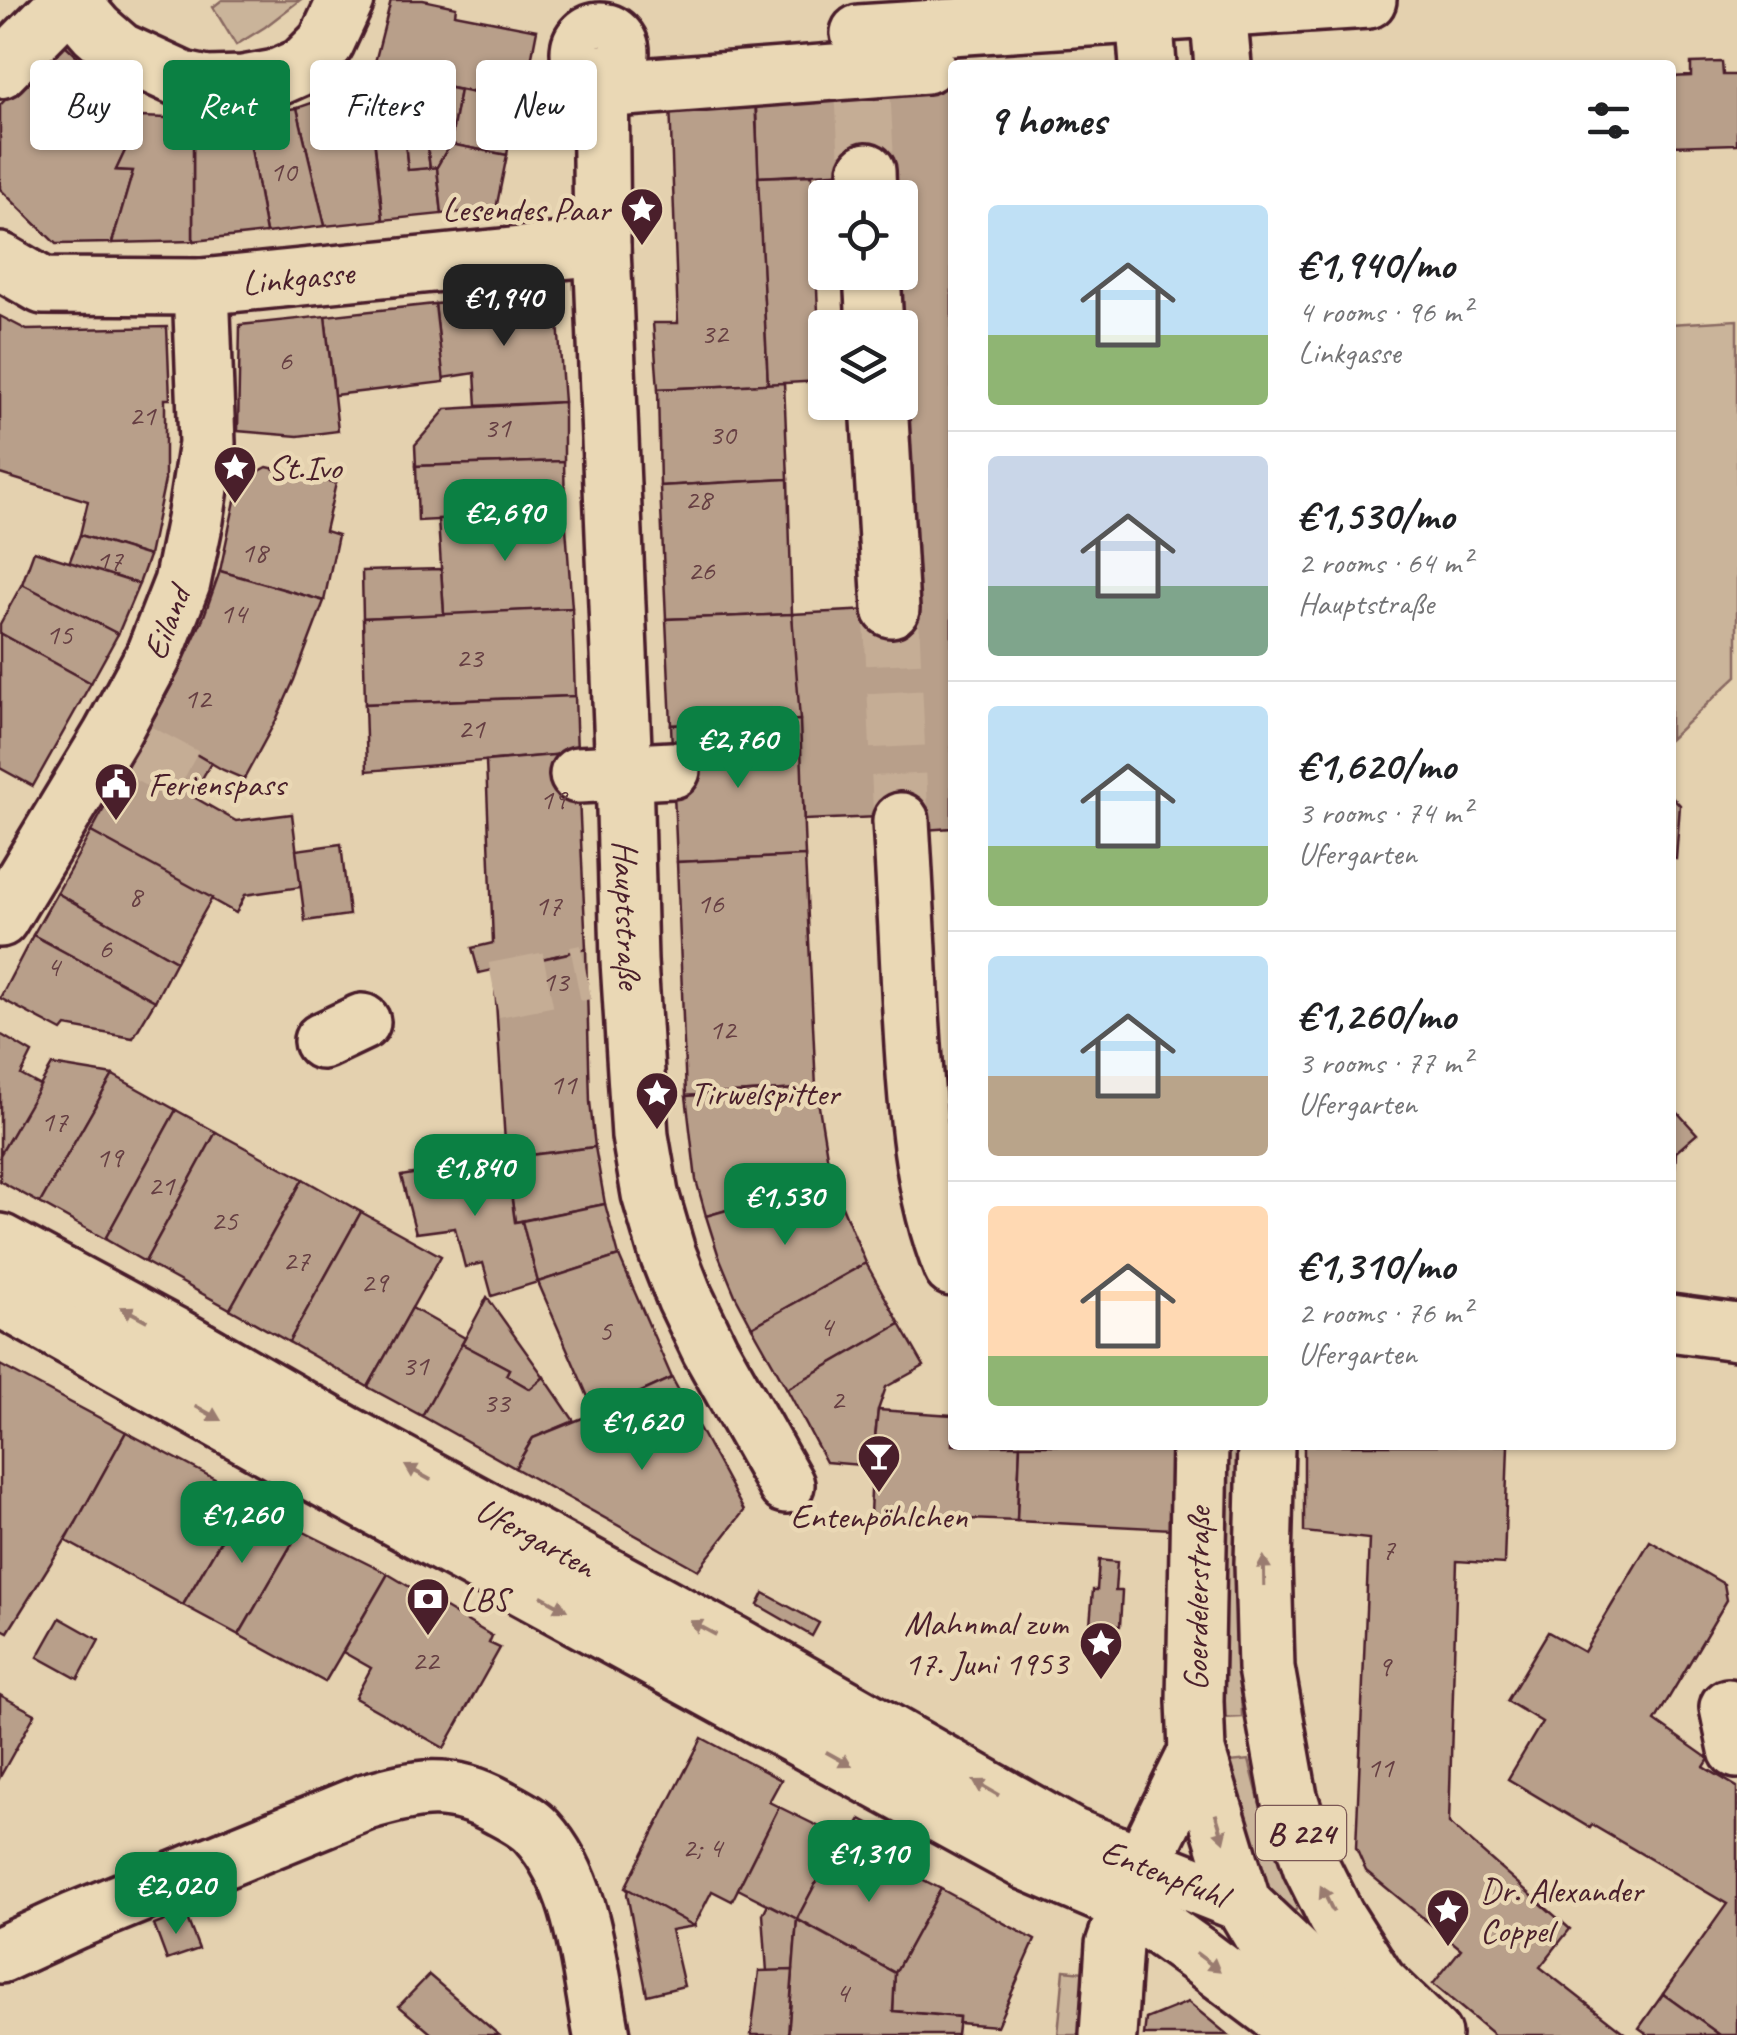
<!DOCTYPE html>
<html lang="en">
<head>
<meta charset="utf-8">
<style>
  :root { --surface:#fff; --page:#f2f2f2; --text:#202124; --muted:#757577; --line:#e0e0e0; --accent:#0b8043 }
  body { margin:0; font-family:Caveat,sans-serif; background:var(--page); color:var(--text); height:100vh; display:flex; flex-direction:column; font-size:38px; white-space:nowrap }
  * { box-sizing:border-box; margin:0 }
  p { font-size:32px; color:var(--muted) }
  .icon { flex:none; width:55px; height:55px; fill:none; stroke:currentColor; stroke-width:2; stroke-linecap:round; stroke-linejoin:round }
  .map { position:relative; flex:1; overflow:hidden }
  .side { position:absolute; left:948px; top:60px; width:728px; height:1390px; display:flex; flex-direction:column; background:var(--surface); border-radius:10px; box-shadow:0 2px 8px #0004 }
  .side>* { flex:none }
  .banner { position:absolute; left:30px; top:60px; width:768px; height:90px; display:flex; gap:20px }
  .tools { position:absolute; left:808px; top:180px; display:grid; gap:20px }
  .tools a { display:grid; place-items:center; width:110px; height:110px; border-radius:10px; background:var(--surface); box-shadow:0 2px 8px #0004; font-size:50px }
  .price { position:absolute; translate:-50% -85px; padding:0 22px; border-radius:20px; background:var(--accent); color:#fff; font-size:32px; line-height:65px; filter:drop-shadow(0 2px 5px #0008) }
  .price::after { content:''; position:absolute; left:50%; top:60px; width:30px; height:22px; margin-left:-15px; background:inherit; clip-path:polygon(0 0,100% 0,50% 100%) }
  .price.on { background:#222; color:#fff }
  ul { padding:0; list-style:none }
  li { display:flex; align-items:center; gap:30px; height:250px; padding:0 40px }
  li+li { border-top:2px solid var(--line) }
  li span { display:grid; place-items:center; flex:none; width:280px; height:200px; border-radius:10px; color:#555 }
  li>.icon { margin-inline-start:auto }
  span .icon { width:120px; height:120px; fill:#fffc; stroke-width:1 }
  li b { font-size:42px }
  h2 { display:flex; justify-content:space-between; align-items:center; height:120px; padding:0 40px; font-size:42px }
  .chip { padding:0 35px; border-radius:10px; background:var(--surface); box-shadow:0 2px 8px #0004; font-size:35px; line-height:90px }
  .chip.on { background:var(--accent); color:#fff }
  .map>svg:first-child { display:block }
  .green { fill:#cab49a; stroke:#8a6a62; stroke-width:2.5 }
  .building { fill:#b89f8a; stroke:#4a1f2b; stroke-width:2.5 }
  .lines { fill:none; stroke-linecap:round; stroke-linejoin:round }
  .minor-tunnel { stroke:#c5ad95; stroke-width:55; stroke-dasharray:55 28; stroke-linecap:butt }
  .minor-casing { stroke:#4a1f2b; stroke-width:62 }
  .major-casing { stroke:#4a1f2b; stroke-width:62 }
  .minor { stroke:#ead8b5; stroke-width:55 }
  .major { stroke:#ead8b5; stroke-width:55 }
  .oneway { fill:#9a7c70 }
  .labels { text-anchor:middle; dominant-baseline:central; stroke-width:9; stroke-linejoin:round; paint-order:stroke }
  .number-label { font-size:30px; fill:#663f43 }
  .shield { fill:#ead8b5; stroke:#7a5654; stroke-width:2.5 }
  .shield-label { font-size:32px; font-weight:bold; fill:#4a1f2b }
  .poi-label { font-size:35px; fill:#4a1f2b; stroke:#ead8b5; text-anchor:start }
  .street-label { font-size:35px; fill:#4a1f2b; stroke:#ead8b5 }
</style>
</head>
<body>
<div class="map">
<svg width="1737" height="2035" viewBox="0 0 1737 2035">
  <rect width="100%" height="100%" fill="#e4d1af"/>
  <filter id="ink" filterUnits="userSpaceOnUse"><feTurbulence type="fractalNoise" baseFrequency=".01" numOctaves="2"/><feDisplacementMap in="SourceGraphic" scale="20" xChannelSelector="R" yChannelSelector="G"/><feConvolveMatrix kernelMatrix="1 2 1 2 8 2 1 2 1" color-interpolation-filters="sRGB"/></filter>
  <g filter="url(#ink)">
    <g class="green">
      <polygon points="222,0 300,0 265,27 236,45 213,7"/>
      <polygon points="1737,320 1737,676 1670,739 1670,324"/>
      <polygon points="1222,1445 1242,1445 1239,1637 1242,1717 1223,1718 1221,1697"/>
      <path d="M1249,1760l11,43 38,101 -2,6 -5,2c-6,-5 -13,-10 -18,-15 -15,-18 -39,-109 -44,-135z"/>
      <polygon points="1064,1970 1095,1973 1089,2035 1058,2035"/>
    </g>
    <g class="building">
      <polygon points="391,0 423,0 456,7 455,14 537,30 523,102 436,85 434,90 372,74"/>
      <polygon points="62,42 141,117 116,170 133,171 112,243 56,244 0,189 0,105"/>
      <polygon points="1722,62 1723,75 1737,75 1737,144 1670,146 1670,77 1691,76 1691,63"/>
      <polygon points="372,74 413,84 403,122 408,170 437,167 442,214 383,220 374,138 352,89"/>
      <polygon points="952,75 952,828 923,830 880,817 804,820 792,614 891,609 900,402 900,328 891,272 900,272 900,198 888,198 887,170 758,177 756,107 880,96 880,80"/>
      <polygon points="413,84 434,90 425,129 430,168 408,170 403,122"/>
      <polygon points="436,85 460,90 453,128 428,122"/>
      <polygon points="352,89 374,138 383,220 325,226 297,108"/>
      <polygon points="460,90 516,102 507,155 450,144"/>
      <polygon points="755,98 768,384 658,389 653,323 678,323 670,102"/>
      <polygon points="297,108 325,226 266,233 245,115"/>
      <polygon points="245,115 266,233 193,241 193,119"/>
      <polygon points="141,117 193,119 193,241 112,243 133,171 116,170"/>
      <polygon points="428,122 453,128 450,144 437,167 430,168 425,129"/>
      <polygon points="450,144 507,155 496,209 442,214 437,167"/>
      <polygon points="812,175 821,381 768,384 758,177"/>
      <polygon points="556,296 564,402 477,406 475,373 443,378 435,304"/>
      <polygon points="435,304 444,382 334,395 325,316"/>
      <polygon points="0,316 27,330 167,327 170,399 165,399 165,480 149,556 80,535 88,501 0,474"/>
      <polygon points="325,316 338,431 298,436 238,431 240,325"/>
      <polygon points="784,383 788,479 660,486 658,389"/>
      <polygon points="564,402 564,461 416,466 415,445 446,409"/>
      <polygon points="564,461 565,514 418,521 416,466"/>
      <polygon points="267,467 336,483 325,531 338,535 324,601 220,571 239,482"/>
      <polygon points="788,479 792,614 666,619 660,486"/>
      <polygon points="565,514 572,608 444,615 438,519"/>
      <polygon points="80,535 149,556 139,584 69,563"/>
      <polygon points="34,551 139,584 118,634 22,584"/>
      <polygon points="441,569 444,615 363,618 362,571"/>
      <polygon points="220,571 324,601 294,680 276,720 244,779 223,770 149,727 177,675 204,616"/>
      <polygon points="22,584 118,634 91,683 0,633 0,624"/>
      <polygon points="572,608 575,696 365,704 363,618"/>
      <polygon points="792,614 800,720 671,725 666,619"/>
      <polygon points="0,633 91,683 33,786 0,768"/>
      <polygon points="575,696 577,753 367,771 365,704"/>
      <polygon points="800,720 805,856 677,862 671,725"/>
      <polygon points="149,727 211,763 192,796 236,821 292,814 301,887 245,895 236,913 91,832"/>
      <polygon points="577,753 586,949 479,973 472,948 493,943 486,761"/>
      <polygon points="1670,794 1680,805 1676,859 1670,858"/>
      <polygon points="91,832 212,898 176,961 57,893"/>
      <polygon points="341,844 349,915 305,921 296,850"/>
      <polygon points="805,856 816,1088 686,1096 677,862"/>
      <polygon points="57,893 176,961 155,1001 33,935"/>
      <polygon points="33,935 155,1001 133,1038 66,1026 62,1031 0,998"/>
      <polygon points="586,949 590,1102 595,1147 506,1158 494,970"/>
      <polygon points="0,1034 32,1053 21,1075 41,1086 0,1155"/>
      <polygon points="52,1065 113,1075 40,1203 0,1181 0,1155"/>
      <polygon points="113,1075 176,1110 105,1239 40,1203"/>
      <polygon points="816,1088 831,1180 706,1216 696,1180 686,1096"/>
      <polygon points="1670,1104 1697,1134 1676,1152 1675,1167 1670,1167"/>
      <polygon points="176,1110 216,1132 145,1262 105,1239"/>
      <polygon points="216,1132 303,1179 230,1309 145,1262"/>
      <polygon points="595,1147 605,1204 515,1222 506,1158"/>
      <polygon points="506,1158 515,1222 522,1221 538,1282 492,1296 483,1263 465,1267 455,1228 416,1233 401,1176"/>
      <polygon points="303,1179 361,1212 289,1342 230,1309"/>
      <polygon points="831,1180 866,1263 752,1327 735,1295 718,1254 706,1216"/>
      <polygon points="605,1204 619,1256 538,1282 522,1221"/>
      <polygon points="361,1212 441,1256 368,1387 289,1342"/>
      <polygon points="619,1256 672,1378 595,1413 538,1282"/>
      <polygon points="866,1263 900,1324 787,1389 752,1327"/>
      <polygon points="487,1297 544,1377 530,1389 506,1375 509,1369 462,1344"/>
      <polygon points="412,1308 465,1338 422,1416 368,1387"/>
      <polygon points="900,1324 924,1366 886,1387 878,1410 872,1466 826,1462 787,1389"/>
      <polygon points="462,1344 509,1369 506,1375 530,1389 544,1377 574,1421 533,1438 515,1468 422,1416"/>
      <polygon points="0,1365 126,1432 77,1521 8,1632 0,1628"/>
      <polygon points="672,1378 744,1511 698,1570 515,1468 533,1438 595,1413"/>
      <polygon points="878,1410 952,1415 952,1445 1020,1445 1017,1521 870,1515 872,1466"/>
      <polygon points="126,1432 247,1496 183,1605 66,1541"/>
      <polygon points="1020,1445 1174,1445 1172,1529 1017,1521"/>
      <polygon points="1304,1445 1508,1445 1504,1564 1457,1561 1449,1823 1570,1929 1540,1967 1627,2035 1494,2035 1433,1984 1461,1949 1366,1871 1356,1848 1369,1539 1304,1532"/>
      <polygon points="247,1496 300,1530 239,1635 183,1605"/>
      <polygon points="300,1530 388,1574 325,1682 239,1635"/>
      <polygon points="1650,1541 1724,1584 1727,1600 1655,1721 1709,1759 1704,1767 1737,1787 1737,2035 1720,2035 1663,1994 1727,1904 1592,1825 1590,1828 1508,1779 1542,1722 1507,1701 1548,1632 1584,1652"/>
      <polygon points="1099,1560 1117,1562 1115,1591 1122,1591 1120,1626 1090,1624 1093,1590 1097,1590"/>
      <polygon points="388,1574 492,1636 489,1643 500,1648 444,1748 355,1698 371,1668 343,1652"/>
      <polygon points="764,1593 819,1623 812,1636 758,1605"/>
      <polygon points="60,1618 99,1640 78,1679 38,1657"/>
      <polygon points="0,1695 35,1714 0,1777"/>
      <polygon points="702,1738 781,1780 769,1802 779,1807 732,1901 712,1891 694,1926 625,1888"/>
      <polygon points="779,1807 840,1837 797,1919 738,1889"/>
      <polygon points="861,1819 923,1852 917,1863 855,1829"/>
      <polygon points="840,1837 941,1889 895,1973 797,1919"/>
      <polygon points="628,1889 694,1926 671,1930 684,1986 647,1995 627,1894"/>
      <polygon points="941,1889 1035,1940 997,2026 959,2023 959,2017 893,2011 895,1973"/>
      <polygon points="768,1904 797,1919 793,1970 767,1972 763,1914"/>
      <polygon points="185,1913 199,1949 167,1960 154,1925"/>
      <polygon points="797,1920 895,1973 893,2011 959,2017 957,2035 788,2035"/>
      <polygon points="793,1970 788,2035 751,2035 759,1971"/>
      <polygon points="429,1975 499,2035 433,2035 399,2006"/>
      <polygon points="1663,1994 1720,2035 1649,2035 1639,2028"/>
      <polygon points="1188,2002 1228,2035 1144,2035 1146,2019"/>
    </g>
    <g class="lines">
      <g class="minor-tunnel">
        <polyline points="863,97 867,171"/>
        <polyline points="891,609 901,821"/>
        <polyline points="137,750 199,783"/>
        <polyline points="494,990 586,972"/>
      </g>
      <g class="minor-casing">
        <g id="minor">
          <polyline points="70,0 96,30 120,51 183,80 207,85 243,84 276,78 303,66 326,43 346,0"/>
          <circle cx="600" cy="52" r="21"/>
          <polyline points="859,33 1368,0"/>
          <polyline points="0,70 69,0"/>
          <path id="s1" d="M600,73l2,174 22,525 5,189 11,175 10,58 17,58 18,46 25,52 76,135"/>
          <polyline points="600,90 926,65"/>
          <polyline points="867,171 868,198"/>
          <path id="s2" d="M0,261l43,25 158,1 401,-40"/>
          <polyline points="872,272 875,328"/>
          <polyline points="879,402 891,609"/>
          <polyline points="578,775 672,770"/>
          <path d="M901,821c4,64 7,127 10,191 5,85 9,176 41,256"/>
          <path id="s3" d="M0,919l111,-184 42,-78 29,-74 13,-63 12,-77 -6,-156"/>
          <polyline points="322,1041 362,1022"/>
          <path id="s4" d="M0,1242l175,94 171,98 387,210 338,192 172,68 137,131"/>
          <polyline points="0,1298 326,1480 1029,1863 1128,1905 1201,1957 1305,2035"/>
          <polyline points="1670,1323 1737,1332"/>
          <polyline points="1728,1707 1737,1750"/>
          <path d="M0,1955l74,-34 292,-119c51,-15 84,-22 133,5 13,7 29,15 38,25 48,53 52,136 65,203"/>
          <polyline points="1108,2035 1114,1945 1142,1864 1197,1752"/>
        </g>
      </g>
      <g class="major-casing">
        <g id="major">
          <polyline points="1143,0 1148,65"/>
          <polyline points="1217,0 1223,65"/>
          <polyline points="1200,1445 1195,1701 1197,1752 1243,1904 1301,2002 1329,2035"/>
          <polyline points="1266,1445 1263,1563 1266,1668 1289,1797 1311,1866 1336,1916 1378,1982 1433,2035"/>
        </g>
      </g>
      <use href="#minor" class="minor"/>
      <use href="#major" class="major"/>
    </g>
    <defs><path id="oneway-solid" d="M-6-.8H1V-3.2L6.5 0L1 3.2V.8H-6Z" transform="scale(2.5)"/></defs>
    <g class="oneway">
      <use href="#oneway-solid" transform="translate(134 1314) rotate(-152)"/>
      <use href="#oneway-solid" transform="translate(208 1413) rotate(29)"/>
      <use href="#oneway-solid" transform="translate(418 1473) rotate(-151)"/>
      <use href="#oneway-solid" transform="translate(1264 1571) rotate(-91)"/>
      <use href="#oneway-solid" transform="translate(554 1603) rotate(29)"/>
      <use href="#oneway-solid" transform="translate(703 1628) rotate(-152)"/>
      <use href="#oneway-solid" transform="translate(839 1759) rotate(29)"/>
      <use href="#oneway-solid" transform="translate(986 1788) rotate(-150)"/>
      <use href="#oneway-solid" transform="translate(1220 1828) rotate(73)"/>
      <use href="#oneway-solid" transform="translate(1327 1899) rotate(-116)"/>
      <use href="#oneway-solid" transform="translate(1208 1962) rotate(37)"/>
    </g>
  </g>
  <defs>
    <g id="sight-pin" transform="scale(2.25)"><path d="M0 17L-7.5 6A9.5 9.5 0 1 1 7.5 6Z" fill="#4a1f2b" stroke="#ead8b5"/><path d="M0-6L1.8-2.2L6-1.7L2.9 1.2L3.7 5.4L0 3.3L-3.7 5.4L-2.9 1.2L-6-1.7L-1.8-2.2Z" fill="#fff"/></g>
    <g id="civic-pin" transform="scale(2.25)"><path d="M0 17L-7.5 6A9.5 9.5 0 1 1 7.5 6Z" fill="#4a1f2b" stroke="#ead8b5"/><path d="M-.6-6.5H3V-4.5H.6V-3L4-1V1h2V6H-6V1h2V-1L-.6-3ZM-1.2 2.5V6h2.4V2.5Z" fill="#fff"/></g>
    <g id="bar-pin" transform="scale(2.25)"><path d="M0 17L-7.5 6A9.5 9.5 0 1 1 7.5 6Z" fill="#4a1f2b" stroke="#ead8b5"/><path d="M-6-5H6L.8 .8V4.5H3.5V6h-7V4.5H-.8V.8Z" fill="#fff"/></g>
    <g id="bank-pin" transform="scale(2.25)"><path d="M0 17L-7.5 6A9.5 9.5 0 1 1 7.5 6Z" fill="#4a1f2b" stroke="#ead8b5"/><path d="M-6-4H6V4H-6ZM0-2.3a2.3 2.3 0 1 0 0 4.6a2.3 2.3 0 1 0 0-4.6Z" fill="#fff"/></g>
  </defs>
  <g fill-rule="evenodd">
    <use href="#sight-pin" x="642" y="209"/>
    <use href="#sight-pin" x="235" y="467"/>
    <use href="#civic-pin" x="116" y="784"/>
    <use href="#sight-pin" x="657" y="1093"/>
    <use href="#bar-pin" x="879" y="1456"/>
    <use href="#bank-pin" x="428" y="1599"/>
    <use href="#sight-pin" x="1101" y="1643"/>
    <use href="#sight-pin" x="1448" y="1910"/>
  </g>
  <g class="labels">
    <g class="number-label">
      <text x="283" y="171">10</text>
      <text x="714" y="333">32</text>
      <text x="285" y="360">6</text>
      <text x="142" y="415">21</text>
      <text x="497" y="427">31</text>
      <text x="722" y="434">30</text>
      <text x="698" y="499">28</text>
      <text x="254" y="552">18</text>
      <text x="109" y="560">17</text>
      <text x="701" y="570">26</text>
      <text x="233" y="613">14</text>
      <text x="59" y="634">15</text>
      <text x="469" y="657">23</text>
      <text x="197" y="698">12</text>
      <text x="471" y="728">21</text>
      <text x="553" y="799">19</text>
      <text x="135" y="896">8</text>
      <text x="710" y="903">16</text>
      <text x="548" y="905">17</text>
      <text x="105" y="948">6</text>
      <text x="53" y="966">4</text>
      <text x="555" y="981">13</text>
      <text x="722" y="1029">12</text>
      <text x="563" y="1084">11</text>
      <text x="54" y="1121">17</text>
      <text x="109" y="1157">19</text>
      <text x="161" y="1185">21</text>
      <text x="224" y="1220">25</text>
      <text x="296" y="1260">27</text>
      <text x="374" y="1282">29</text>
      <text x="826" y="1326">4</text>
      <text x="605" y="1330">5</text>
      <text x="415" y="1365">31</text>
      <text x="837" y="1399">2</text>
      <text x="496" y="1402">33</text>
      <text x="1388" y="1549">7</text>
      <text x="425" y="1660">22</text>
      <text x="1384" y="1666">9</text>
      <text x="1380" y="1767">11</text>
      <text x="702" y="1847">2; 4</text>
      <text x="842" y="1992">4</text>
    </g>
    <rect class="shield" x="1256" y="1806" width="90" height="54" rx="8"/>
    <g class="shield-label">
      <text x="1301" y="1833">B 224</text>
    </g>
    <g class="poi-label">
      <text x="610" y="209" text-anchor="end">Lesendes Paar</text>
      <text x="268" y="467">St.Ivo</text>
      <text x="148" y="784">Ferienspass</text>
      <text x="690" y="1093">Tirwelspitter</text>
      <text x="879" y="1516" text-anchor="middle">Entenpöhlchen</text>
      <text x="460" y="1599">LBS</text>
      <text x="1068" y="1623" text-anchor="end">Mahnmal zum<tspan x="1068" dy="40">17. Juni 1953</tspan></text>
      <text x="1480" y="1890">Dr. Alexander<tspan x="1480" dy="40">Coppel</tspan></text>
    </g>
    <g class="street-label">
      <text stroke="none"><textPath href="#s2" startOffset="305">Linkgasse</textPath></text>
      <text stroke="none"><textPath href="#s3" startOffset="340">Eiland</textPath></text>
      <text stroke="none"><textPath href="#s1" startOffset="842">Hauptstraße</textPath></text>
      <text stroke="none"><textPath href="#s4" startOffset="612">Ufergarten</textPath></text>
      <text transform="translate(1197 1599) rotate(-89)">Goerdelerstraße</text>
      <text stroke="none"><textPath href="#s4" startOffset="1325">Entenpfuhl</textPath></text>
    </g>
  </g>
</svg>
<div class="tools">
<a><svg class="icon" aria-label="locate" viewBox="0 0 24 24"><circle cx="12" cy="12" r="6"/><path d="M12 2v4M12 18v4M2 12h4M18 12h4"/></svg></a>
<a><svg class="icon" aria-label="layers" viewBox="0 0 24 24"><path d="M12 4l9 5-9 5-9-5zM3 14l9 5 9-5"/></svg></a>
</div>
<b class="price on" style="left:504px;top:349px">€1,940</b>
<b class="price" style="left:505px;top:564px">€2,690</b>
<b class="price" style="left:738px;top:791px">€2,760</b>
<b class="price" style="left:475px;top:1219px">€1,840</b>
<b class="price" style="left:785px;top:1248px">€1,530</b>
<b class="price" style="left:642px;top:1473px">€1,620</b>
<b class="price" style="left:242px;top:1566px">€1,260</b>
<b class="price" style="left:869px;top:1905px">€1,310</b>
<b class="price" style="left:176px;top:1937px">€2,020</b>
<div class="banner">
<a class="chip">Buy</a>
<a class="chip on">Rent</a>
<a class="chip">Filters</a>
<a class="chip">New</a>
</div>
<section class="side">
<h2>9 homes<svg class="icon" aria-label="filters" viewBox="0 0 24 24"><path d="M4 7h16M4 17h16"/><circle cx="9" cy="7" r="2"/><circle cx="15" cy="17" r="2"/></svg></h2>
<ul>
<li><span style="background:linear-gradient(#bfe0f5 65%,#8fb573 0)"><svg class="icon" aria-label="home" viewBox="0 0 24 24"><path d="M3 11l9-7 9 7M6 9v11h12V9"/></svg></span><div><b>€1,940/mo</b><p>4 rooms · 96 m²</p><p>Linkgasse</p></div></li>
<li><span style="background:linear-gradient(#c9d6e8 65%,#7fa58c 0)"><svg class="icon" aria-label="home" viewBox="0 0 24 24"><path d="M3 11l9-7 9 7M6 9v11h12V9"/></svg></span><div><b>€1,530/mo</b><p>2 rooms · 64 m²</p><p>Hauptstraße</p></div></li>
<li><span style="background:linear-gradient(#bfe0f5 70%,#8fb573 0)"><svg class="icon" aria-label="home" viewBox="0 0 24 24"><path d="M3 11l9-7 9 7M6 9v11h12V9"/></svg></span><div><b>€1,620/mo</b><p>3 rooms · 74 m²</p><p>Ufergarten</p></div></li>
<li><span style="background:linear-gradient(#bfe0f5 60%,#b9a48a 0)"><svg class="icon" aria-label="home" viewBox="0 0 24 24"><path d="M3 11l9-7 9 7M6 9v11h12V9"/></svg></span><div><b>€1,260/mo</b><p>3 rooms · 77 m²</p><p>Ufergarten</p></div></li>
<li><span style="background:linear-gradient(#ffd9b3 75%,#8fb573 0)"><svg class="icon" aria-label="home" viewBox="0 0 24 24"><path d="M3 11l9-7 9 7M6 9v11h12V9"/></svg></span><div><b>€1,310/mo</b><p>2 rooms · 76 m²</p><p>Ufergarten</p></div></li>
</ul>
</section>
</div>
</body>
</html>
